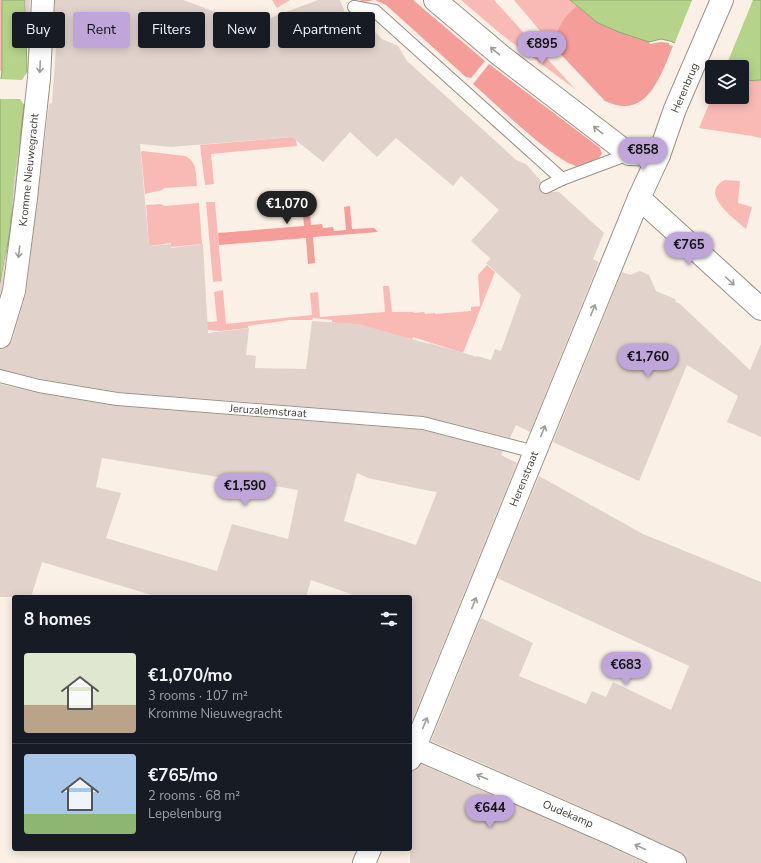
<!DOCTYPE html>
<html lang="en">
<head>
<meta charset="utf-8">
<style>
  :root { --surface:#171b24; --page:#242831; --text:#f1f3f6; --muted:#9ea1a6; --line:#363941; --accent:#c0a5db }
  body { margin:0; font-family:"Nunito Sans",sans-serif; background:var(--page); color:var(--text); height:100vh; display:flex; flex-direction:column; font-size:15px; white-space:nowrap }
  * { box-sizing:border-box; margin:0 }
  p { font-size:13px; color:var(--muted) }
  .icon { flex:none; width:22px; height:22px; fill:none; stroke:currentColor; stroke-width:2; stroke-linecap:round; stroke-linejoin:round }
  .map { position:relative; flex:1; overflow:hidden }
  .panel { position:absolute; left:12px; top:595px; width:400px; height:256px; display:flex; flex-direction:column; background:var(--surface); border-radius:4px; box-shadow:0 2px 10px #0003 }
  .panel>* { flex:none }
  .top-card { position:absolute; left:12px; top:12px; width:400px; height:36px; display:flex; gap:8px }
  .tools { position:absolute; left:705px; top:60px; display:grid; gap:8px }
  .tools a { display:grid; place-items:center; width:44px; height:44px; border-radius:4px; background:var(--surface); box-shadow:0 2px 10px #0003; font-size:20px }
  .price { position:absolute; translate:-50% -34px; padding:0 9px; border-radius:14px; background:var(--accent); color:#111; font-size:13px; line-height:26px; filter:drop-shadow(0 1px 2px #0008) }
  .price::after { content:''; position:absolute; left:50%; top:24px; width:12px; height:9px; margin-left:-6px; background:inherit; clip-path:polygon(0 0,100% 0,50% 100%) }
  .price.current { background:#222; color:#fff }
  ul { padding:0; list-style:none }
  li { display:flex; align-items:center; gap:12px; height:100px; padding:0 12px }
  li+li { border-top:1px solid var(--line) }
  li span { display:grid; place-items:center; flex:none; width:112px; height:80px; border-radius:4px; color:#555 }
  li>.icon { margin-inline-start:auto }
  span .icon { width:48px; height:48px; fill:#fffc; stroke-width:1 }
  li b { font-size:17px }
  h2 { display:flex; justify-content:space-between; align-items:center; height:48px; padding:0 12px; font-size:17px }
  .chip { padding:0 14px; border-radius:4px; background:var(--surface); box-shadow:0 2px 10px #0003; font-size:14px; line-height:36px }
  .chip.current { background:var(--accent); color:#111 }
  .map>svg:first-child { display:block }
  .green { fill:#f9bab6 }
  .forest { fill:#f49d99 }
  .water { fill:#b5d489; stroke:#91a670 }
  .pier { fill:#faf0e5 }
  .building { fill:#e1d3cc; fill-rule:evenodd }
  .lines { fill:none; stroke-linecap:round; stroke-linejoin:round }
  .lane-casing { stroke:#9a9287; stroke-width:14 }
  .street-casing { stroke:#9a9287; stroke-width:24 }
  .lane { stroke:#fff; stroke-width:12 }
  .street { stroke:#fff; stroke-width:22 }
  .oneway { stroke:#9e9d9a }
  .labels { text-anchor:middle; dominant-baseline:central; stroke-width:3; stroke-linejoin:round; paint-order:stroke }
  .street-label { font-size:11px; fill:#3e3b36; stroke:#fff }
</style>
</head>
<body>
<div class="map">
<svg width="761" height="863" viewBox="0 0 761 863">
  <rect width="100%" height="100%" fill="#faf0e5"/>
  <g class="green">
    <polygon points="0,0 2,0 2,70 0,71"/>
    <polygon points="272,0 290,0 277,8"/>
    <polygon points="461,0 494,0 575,89 501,34"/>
    <path d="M514,0h56l7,6c-15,11 -18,21 -25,39z"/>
    <path d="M742,78l3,4 16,-2v58c-21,-5 -41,-6 -62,-10l13,-31h30z"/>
    <polygon points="292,137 296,140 297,146 211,154 214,184 205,185 200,145"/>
    <path d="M143,151l42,5c12,5 11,18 12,30l-33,2 -2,2 -17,4 -4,-42z"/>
    <path d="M725,180l15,1 -2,22 14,4 -6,22c-12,-11 -48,-36 -21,-49z"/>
    <polygon points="206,202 215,202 222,281 213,282"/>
    <polygon points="199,203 202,244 171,247 171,243 149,246 146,205 160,204 165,206"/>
    <polygon points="487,265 495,272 463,353 413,337 412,339 332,322 332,320 313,318 312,320 289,320 248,326 248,328 221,331 144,326 147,316 212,322 217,321 214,292 223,290 226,324 312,315 310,293 318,292 320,317 385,312 383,286 389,286 392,312 413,312 414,313 424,312 425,314 435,313 435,314 471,311 471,307 480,306 478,275"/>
  </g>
  <g class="forest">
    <polygon points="360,0 413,0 485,61 471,78 466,77 386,5 375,0 363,2"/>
    <path d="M577,6l21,17 21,9 30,10 1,2 11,-2 8,1v2l4,1c-13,31 -26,75 -68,55l-53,-56c7,-18 10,-28 25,-39z"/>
    <path d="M489,64l111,84 2,6c-5,7 -12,12 -20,13 -22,1 -90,-67 -109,-83z"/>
    <polygon points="309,199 311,225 322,224 323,228 333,227 334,231 346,230 344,207 350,206 352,229 374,228 378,232 313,237 315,263 308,264 306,238 219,245 218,233 304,226 302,200"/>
  </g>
  <g class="water">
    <polygon points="2,0 25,0 27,72 24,105 9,237 0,284 0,88 2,70"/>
    <polygon points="570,0 761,0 761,80 746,81 742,74 742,67 734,67 670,41 661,39 649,42 619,32 598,23"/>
  </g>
  <g class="pier">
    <polygon points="692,0 753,0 726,66 674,45"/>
    <polygon points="28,71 25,106 20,99 0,99 0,79 22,80"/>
  </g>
  <g class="building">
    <polygon points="25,0 30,0 28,47 27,47"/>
    <path d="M55,0h128l68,25 67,-25h22l11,27 22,3 9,9 16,7 9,15 95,86 14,13 10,4 15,17 -2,6 3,6 4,1 6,-2h7l45,41 -11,26 6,3 -69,170 -14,-7 -6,13 -86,-22 -306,-24 -77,-13 -41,-10v-20l8,-3 4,-5 14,-48 23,-189 3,-1 4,-56h-3zM350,132l27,25 19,-19 57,48 8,-10 38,34 -28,31 20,18 -5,4 35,32 -20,56 -6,-2 -4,11 -14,-4v1l-48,-14v1l-70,-20 -47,-3 -6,48 -51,-1 1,-12 -10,-1 3,-27 -41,5 -5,-89 -32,4v-4l-22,2 -9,-102 31,3 121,-10 31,25z"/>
    <polygon points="21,131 14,197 11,217 14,180"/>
    <polygon points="7,245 2,288 0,294 0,285"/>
    <polygon points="640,271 649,275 656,291 675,299 676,302 680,304 750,370 761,344 761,437 727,422 738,396 687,365 639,481 553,442 622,272 630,275"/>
    <path d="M0,384l38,9 78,13 306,24 81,21 -2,4 16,8 -107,263v-129h-51l-48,-17 -5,17h-148l-116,-35 -11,35h-31zM102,458l196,32 -10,49 -56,-15 -15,47 -111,-33 15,-45 -25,-6zM357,473l11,5 57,12 12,2 -21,53 -72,-24z"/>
    <polygon points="539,476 643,534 761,582 761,863 687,863 685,856 680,852 615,822 431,741 481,618 533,643 519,676 586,704 592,691 606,697 613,682 671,710 689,666 497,578"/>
    <polygon points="421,764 605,844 645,863 410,863 410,771 417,769"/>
  </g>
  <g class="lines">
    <g class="lane-casing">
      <g id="lane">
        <polyline points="354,7 375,11 562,179"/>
        <polyline points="546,187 562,179 629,154"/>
        <polyline points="0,376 39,386 117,399 423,423 535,452"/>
      </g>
    </g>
    <g class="street-casing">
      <g id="street">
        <polyline points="435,0 500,55 629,154 659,155"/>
        <polyline points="639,198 761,309"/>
        <polyline points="0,337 14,291 26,198 39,78 43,0"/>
        <polyline points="415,748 610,833 675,863"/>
        <polyline points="410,759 535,452 639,198 659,155 675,109 722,0"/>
        <polyline points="364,863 370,849"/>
      </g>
    </g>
    <use href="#lane" class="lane"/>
    <use href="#street" class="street"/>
  </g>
  <defs><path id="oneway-shaft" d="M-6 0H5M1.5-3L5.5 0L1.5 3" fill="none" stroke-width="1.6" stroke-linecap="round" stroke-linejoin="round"/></defs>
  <g class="oneway">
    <use href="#oneway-shaft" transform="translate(495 51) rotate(-140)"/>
    <use href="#oneway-shaft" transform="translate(40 67) rotate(93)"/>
    <use href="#oneway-shaft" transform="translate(598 130) rotate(-142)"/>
    <use href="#oneway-shaft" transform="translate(19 252) rotate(97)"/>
    <use href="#oneway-shaft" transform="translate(730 281) rotate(42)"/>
    <use href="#oneway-shaft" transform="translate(593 310) rotate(-68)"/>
    <use href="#oneway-shaft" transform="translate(543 431) rotate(-68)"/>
    <use href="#oneway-shaft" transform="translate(474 603) rotate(-68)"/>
    <use href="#oneway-shaft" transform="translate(425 723) rotate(-68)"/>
    <use href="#oneway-shaft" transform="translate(482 777) rotate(-157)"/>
    <use href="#oneway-shaft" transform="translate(640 847) rotate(-155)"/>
  </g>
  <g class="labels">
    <g class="street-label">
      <text transform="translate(685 88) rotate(-67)">Herenbrug</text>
      <text transform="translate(29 170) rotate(-84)">Kromme Nieuwegracht</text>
      <text transform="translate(268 411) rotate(4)">Jeruzalemstraat</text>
      <text transform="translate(524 479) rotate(-68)">Herenstraat</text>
      <text transform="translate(568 814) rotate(23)">Oudekamp</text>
    </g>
  </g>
</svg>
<div class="tools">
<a><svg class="icon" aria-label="layers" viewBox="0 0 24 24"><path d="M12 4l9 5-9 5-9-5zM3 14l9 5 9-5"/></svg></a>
</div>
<b class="price" style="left:542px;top:65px">€895</b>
<b class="price" style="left:643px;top:171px">€858</b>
<b class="price current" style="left:287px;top:225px">€1,070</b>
<b class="price" style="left:689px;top:266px">€765</b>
<b class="price" style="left:648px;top:378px">€1,760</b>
<b class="price" style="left:245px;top:507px">€1,590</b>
<b class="price" style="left:626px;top:686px">€683</b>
<b class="price" style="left:490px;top:829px">€644</b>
<div class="top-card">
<a class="chip">Buy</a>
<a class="chip current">Rent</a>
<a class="chip">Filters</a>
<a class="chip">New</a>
<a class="chip">Apartment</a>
</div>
<section class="panel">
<h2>8 homes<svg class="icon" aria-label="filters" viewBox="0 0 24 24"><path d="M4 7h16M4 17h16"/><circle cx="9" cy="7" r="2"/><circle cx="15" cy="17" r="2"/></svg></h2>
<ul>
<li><span style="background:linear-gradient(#dfe7d0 65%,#b9a48a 0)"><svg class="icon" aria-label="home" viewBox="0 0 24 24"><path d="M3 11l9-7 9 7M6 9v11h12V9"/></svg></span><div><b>€1,070/mo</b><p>3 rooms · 107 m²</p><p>Kromme Nieuwegracht</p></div></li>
<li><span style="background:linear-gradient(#a9c7e8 75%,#8fb573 0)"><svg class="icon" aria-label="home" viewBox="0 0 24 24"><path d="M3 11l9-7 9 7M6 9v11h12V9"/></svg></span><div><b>€765/mo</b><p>2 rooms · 68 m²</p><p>Lepelenburg</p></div></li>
</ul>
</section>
</div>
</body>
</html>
